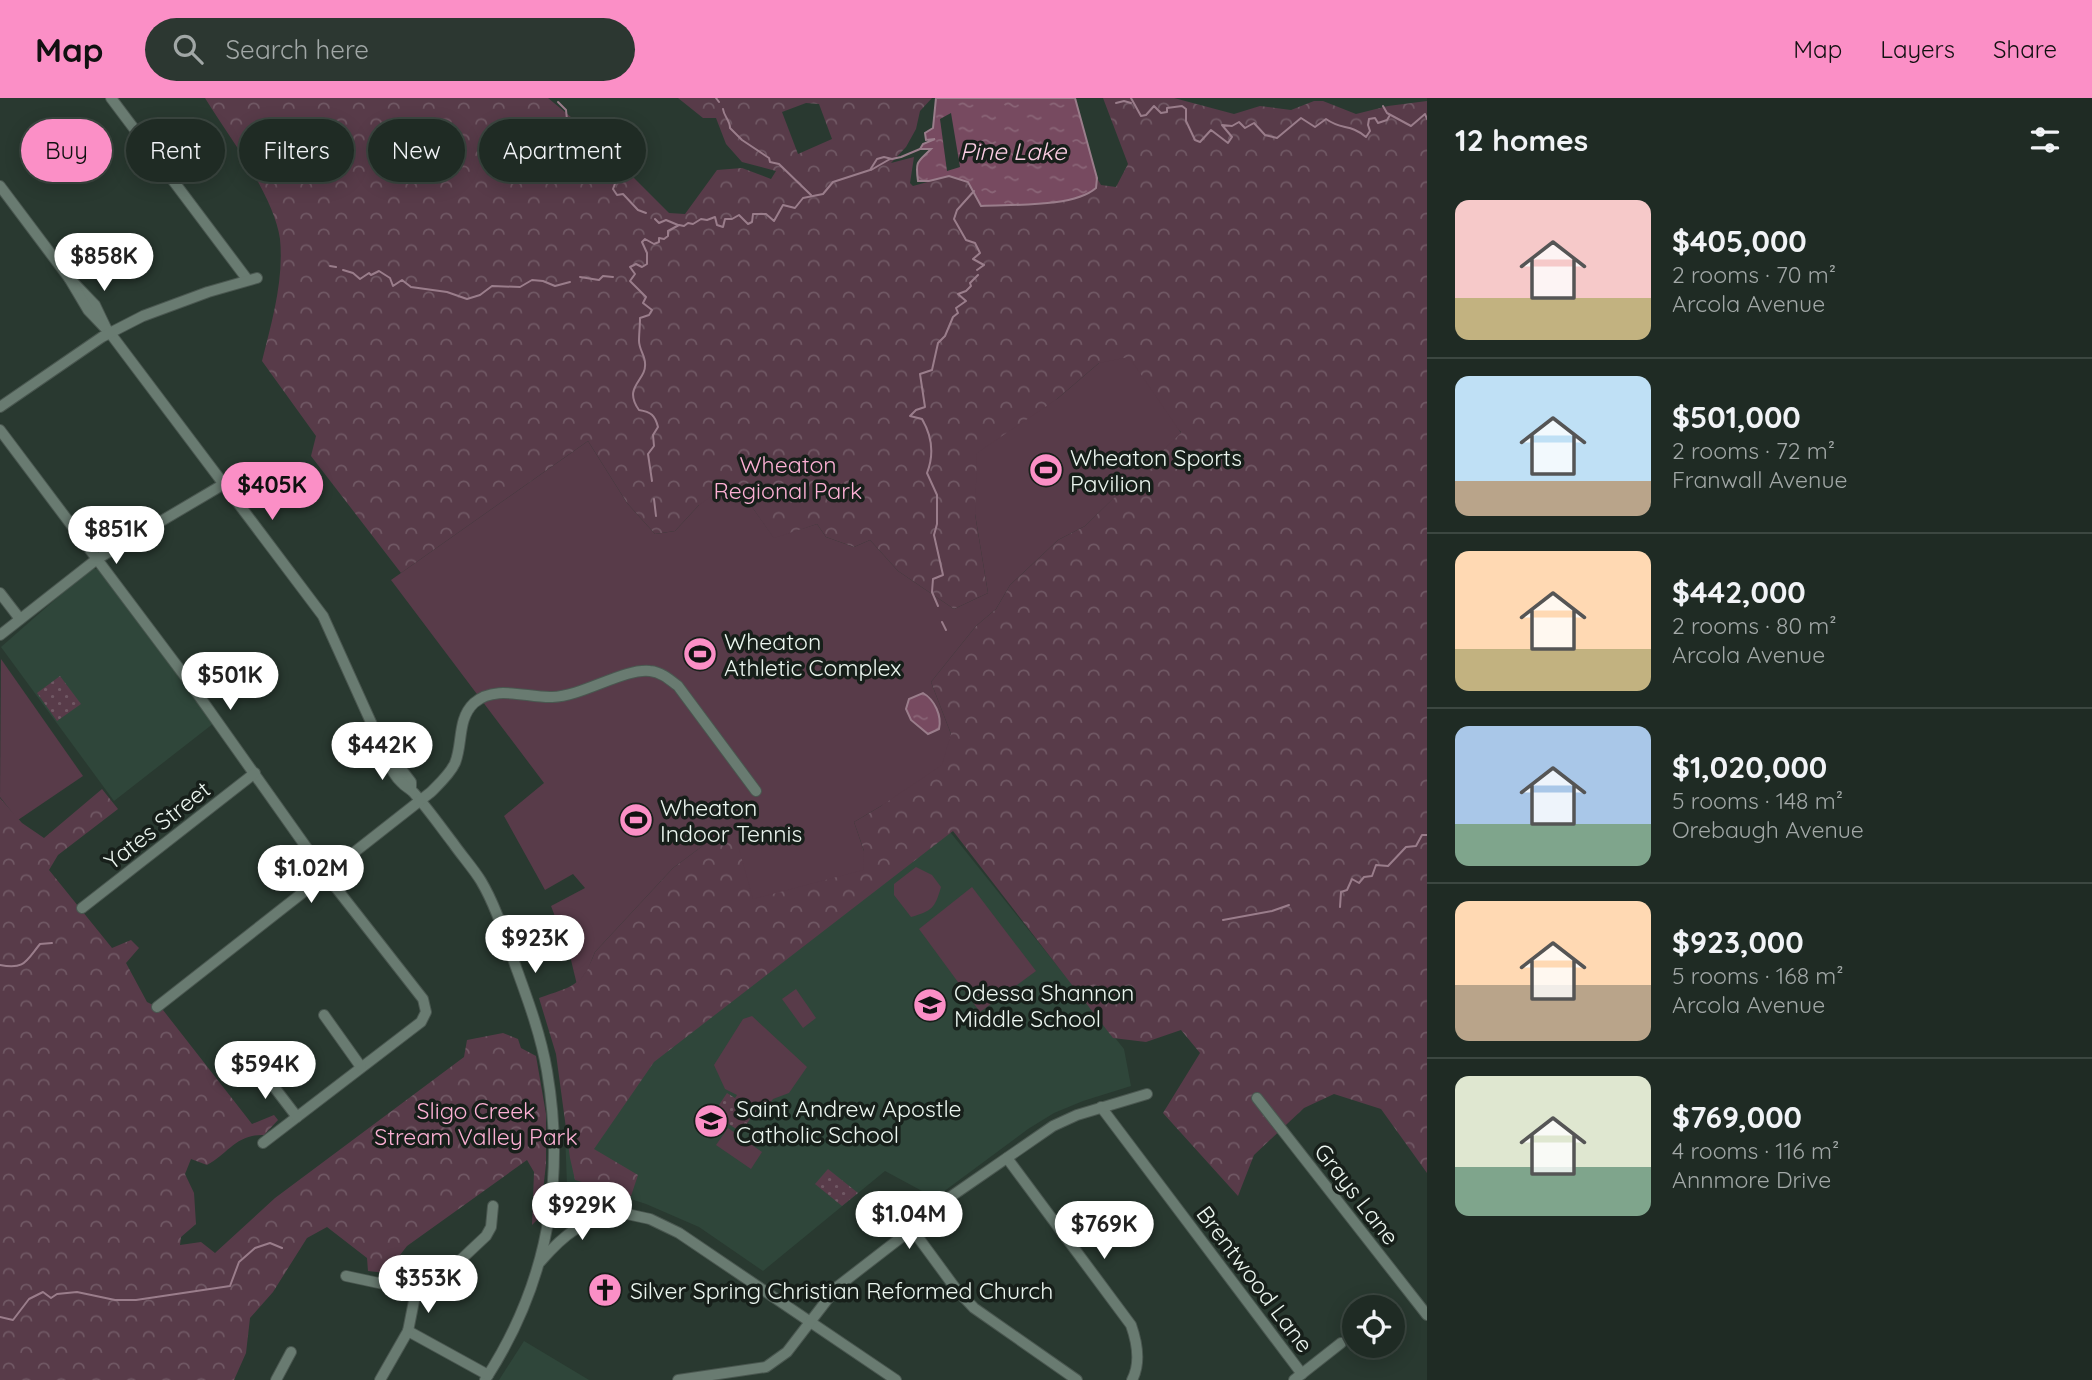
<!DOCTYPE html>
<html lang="en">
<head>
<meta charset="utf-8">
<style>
  :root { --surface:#1f2b24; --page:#2c3731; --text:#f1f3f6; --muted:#a1a7a6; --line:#3c4741; --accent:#fb8fc6 }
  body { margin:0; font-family:Quicksand,sans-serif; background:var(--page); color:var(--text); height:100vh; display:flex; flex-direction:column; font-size:26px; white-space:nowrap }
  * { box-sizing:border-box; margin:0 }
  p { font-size:23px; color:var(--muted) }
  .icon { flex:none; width:38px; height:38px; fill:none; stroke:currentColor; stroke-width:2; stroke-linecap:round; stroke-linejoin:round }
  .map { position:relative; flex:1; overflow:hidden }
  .drawer { display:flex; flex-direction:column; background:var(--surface); width:665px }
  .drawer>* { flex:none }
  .guide { position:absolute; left:21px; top:21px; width:665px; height:63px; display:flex; gap:14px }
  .buttons { position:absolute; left:1342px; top:1197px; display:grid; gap:14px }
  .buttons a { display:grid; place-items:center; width:63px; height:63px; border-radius:50%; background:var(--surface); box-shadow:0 4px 18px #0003,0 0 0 2px var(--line); font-size:35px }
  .price { position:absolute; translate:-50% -60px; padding:0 16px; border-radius:24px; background:#fff; color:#222; font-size:23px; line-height:46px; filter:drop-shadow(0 2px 4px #0008) }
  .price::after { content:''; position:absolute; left:50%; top:42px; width:21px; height:16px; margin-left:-10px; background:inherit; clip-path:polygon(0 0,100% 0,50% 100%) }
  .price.active { background:var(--accent); color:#111 }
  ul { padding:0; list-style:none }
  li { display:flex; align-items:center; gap:21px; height:175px; padding:0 28px }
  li+li { border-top:2px solid var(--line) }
  li span { display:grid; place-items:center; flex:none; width:196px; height:140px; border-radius:14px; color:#555 }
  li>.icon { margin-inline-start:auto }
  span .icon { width:84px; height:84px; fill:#fffc; stroke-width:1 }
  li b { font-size:30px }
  h2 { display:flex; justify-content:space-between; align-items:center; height:84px; padding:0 28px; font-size:30px }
  .chip { padding:0 24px; border-radius:32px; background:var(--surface); box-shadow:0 4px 18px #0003,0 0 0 2px var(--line); font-size:24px; line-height:63px }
  .chip.active { background:var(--accent); color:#111 }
  header { display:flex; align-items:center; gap:42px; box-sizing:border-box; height:98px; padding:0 35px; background:var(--accent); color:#111 }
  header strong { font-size:33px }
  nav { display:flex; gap:38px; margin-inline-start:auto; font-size:24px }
  .search { width:490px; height:63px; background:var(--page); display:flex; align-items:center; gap:18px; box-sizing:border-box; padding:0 24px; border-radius:38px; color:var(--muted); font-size:26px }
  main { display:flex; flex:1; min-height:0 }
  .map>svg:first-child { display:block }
  .built { fill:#2f463a }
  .grass { fill:url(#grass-dots) }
  .forest { fill:url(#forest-crowns); fill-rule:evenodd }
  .pitch { fill:#583b49 }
  .water { fill:url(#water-ripples); stroke:#9a7d8b; stroke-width:2 }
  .pier { fill:#293930 }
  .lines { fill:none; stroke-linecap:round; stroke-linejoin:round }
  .stream { stroke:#9a7d8b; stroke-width:2 }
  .minor-casing { stroke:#4a5750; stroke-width:12 }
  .minor { stroke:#697b71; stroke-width:10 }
  .labels { text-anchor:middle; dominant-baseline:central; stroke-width:7; stroke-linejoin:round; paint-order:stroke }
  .poi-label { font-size:23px; fill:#ebf5ef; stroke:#171f1a; text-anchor:start }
  .park-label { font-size:23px; fill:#fcb0d4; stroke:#171f1a }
  .street-label { font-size:23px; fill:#ebf5ef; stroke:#171f1a }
  .water-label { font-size:24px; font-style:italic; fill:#fccde3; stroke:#171f1a }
</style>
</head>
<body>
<header>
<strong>Map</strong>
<div class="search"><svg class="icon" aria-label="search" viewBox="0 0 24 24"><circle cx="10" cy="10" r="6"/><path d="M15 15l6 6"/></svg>Search here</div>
<nav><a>Map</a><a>Layers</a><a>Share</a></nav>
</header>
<main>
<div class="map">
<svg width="1427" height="1282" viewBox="0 0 1427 1282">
  <defs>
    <pattern id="grass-dots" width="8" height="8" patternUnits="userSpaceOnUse" patternTransform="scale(1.75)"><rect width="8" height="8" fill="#583b49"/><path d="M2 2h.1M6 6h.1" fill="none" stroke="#705864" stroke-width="1.8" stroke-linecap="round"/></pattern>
    <pattern id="forest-crowns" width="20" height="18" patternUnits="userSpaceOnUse" patternTransform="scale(1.75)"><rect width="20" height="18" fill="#583b49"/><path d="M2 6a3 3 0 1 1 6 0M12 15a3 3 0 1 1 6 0" fill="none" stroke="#705864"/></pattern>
    <pattern id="water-ripples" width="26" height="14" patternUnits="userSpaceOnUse" patternTransform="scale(1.75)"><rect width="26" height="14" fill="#774a60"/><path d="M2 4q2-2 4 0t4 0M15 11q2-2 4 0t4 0" fill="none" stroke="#8a6577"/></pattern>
  </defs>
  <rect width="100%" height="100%" fill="#293930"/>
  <g class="built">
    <polygon points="90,471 99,471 214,625 114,703 1,549"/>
    <polygon points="943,725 1124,951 1131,988 1083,1003 1054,1015 1028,1031 935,1100 885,1073 763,1173 699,1129 646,1106 618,1097 567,1088 565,1034"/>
    <polygon points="524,1243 589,1282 499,1282"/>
  </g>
  <g class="grass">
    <polygon points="60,578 81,606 57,623 37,595"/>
    <polygon points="727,995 741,1004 739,1008 753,1017 741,1034 713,1016"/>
    <polygon points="828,1071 858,1095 842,1108 815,1086"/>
  </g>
  <g class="forest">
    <path d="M205,0h343l35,29 86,86 16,1 32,-44 25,-2 29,11 5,-8 -34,-9 -16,-18 -10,-26h-13l-25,-20h254l-12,13 -4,18 -10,18 -15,16 23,-6 -4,26 3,3 36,-10 20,6 12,24c30,-2 92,2 115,-18l1,-10 4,7 15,2 12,-23 -25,-66h71l60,16 26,-8 31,4 23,-9h9l33,13 32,-8 39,-5v1072l-46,-64 -47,-15 -30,14 -50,47 -16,41 -75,-83 37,-60 -19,-23 -35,12 -33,-4 -160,-207 -299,231 -60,87 44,26 -7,21 -56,-16 -5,-22 -14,-104 -17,-56c33,-12 42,-10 56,-46l78,-84 60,-45 131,28 -10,-29 27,-16 70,-72 -20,-52 45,-56 20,-17 14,-24 48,-45 27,-14 96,-94 -82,-69 -42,36 -82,115 13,79 -34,16 -56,-38 -28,-31 -16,7 -28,-10 -9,-13 -43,15 -24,-35 -51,1 -24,26 -20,3 -28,-31 -39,-62 -187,132 -90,-117 5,-20 -54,-75c10,-40 22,-81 18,-122 -6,-44 -51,-102 -75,-141zM806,5l13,1 13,35 -34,15 -16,-42z"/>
    <path d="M102,691l16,20 -60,46 -9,15 63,78 19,-8 8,8 -13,15 21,39 16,8 89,114 22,-9 4,5 -14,15c-28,-1 -36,19 -57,30l-16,-6 -6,15 9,19 2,31 -15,13 -1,8 21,-3 14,11 60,-55 189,-141 3,-17 36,-7 15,6 3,9 15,8 10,58v50l-6,53 -8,8 2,-53 -7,-12 -120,86 -21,27 -18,-2 -1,-13 -40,-31 -20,11 -34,54 -23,26 -4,35 -12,27h-234v-582l22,25 22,15z"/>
  </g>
  <g class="pitch">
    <polygon points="1129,259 1181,335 1085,428 1058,442 1010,487 996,511 976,528 931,584 951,636 942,667 881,708 854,724 864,753 863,772 753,801 732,726 673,770 595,854 588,871 577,887 570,858 551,808 585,790 573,776 545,792 504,718 544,685 391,482 588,343 627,405 655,436 675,433 699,407 728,386 750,406 774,440 817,426 826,439 854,449 870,442 898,473 954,511 988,495 975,416 977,355 1057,301 1099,265"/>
    <polygon points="1,561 83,678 18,722 0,699"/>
    <path d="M916,769l16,8 9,12c-6,21 -9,24 -30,30l-17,-22v-11z"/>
    <polygon points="972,789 1036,873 980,914 919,831"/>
    <polygon points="796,891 816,920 803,930 782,901"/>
    <polygon points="752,918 807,969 789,995 773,1001 761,1018 735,1000 737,997 725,991 714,967 743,921"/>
    <polygon points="728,1030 762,1054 751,1071 716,1047"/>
  </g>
  <g class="water">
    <path d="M936,0h139l22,80 -1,10c-23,20 -85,16 -115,18l-13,-24 -19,-6 -20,5h-11c-3,-21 0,-19 13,-32h-11l3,-5 12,-5 -9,1 -1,-7 8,-5z"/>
    <path d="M923,595c12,7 19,23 16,36l-11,5 -17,-14 -5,-11 3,-10z"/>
  </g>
  <polygon class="pier" points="951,15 960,69 947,73 940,21"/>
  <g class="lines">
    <g class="stream">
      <polyline points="716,0 719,4"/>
      <path d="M1131,0l10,18 5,-1 8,-9 7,7 6,-1v-4l15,-2 4,3v12l9,19 5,2 11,-12 17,13 4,-6 -10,-12 10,1 7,-4 6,6 9,-5 11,12 12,3 24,-20 14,9 11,-8c17,12 23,4 40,18l4,-6 -2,-6 1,-6 6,-1 3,5 9,-3 3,-5"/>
      <path d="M558,4l8,8 2,19c28,5 38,28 48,52l-3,8 4,6 6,-1 15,16 8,3"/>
      <polyline points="1116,5 1124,3 1131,5"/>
      <polyline points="1383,8 1387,15 1411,28 1425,16 1427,21"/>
      <path d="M723,11c1,8 7,11 7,19l12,12 27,18 1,4 9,2 32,31"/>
      <polyline points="871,72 890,61"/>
      <polyline points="974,93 957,112 954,121 966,142 975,145 980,155 973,161 984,167 977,172"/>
      <polyline points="655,121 659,125 666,122 678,127"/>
      <polyline points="330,168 336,169"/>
      <polyline points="343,172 353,175 360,181 369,175 371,177 379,173 390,180 393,188 402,182 411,189 447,194 467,201 480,197 492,188 520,189 532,182 543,183 555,188 570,184"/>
      <polyline points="580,179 599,182 603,178 613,179"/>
      <path d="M652,383l-4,-27 6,-8 -1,-11 5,-8c-3,-12 -7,-15 -19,-17 -17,-24 8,-29 6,-47 0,-7 -6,-14 -6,-22 0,-7 1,-15 1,-23l9,-3 3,-5 -9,-7 3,-6 -16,-16 5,-7 -5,-7 6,-3 6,3 5,-3v-11l-5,-11 3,-3 9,5 5,-2v-4l5,1 4,-3v-5l11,-6 5,1 4,-3 5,1 8,-5 6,1 8,-3 2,8 6,2 2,-8h7l7,-4 9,9 4,-2 1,-8h13l8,7 9,-16 12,3 8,-10 20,-4 10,-12 37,-12 7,-11 7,-2 8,2 9,-2 19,-8"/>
      <polyline points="654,401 656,418"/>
      <path d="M938,508l-6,-14 1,-13 10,-4 -9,-40 3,-11v-29l-10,-22c7,-18 5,-37 -5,-54l-12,-3 6,-6 9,-3 -5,-33 12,-4 6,-27 7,-7 8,-19 5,-4 -2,-5 10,-7 -8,-7 8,-3 5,-5 -1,-3 8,-8"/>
      <polyline points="942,524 946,532"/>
      <polyline points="1340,809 1341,794 1347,792 1352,781 1359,785 1364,779 1372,778 1376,767 1388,768 1406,749 1416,748 1422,737 1427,737"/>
      <polyline points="1223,822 1272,813 1289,807"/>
      <path d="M0,867c25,5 26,-4 40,-21l12,-1"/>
      <polyline points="0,1219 13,1222 29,1201 43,1194 51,1200 57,1196 77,1194 115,1202 136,1202 230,1188 239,1164 255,1150 270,1145 282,1150"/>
    </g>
    <g class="minor-casing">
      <g id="minor">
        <polyline points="111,0 247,181"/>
        <polyline points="0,88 69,180 95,207 106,230"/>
        <polyline points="69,180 88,212 110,235 323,518 379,642 411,684 411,692"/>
        <polyline points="0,309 102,239 143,218 208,194 257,180"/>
        <polyline points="0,332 187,581 326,777 423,901 426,914 421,924 263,1045"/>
        <polyline points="0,495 20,521"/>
        <polyline points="0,537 97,461 224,386"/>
        <path d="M386,653c2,12 6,23 16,32 3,4 8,5 12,10 14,16 26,33 39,50 9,13 20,25 28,38 16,27 25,59 36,89 12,33 24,66 30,101 19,111 0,214 -62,309"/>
        <polyline points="82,810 255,675"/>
        <path d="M157,909l274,-215c9,-9 19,-18 24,-29 8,-19 2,-44 19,-60 21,-19 53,-5 78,-6 31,-1 72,-29 98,-26 11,1 19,8 28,15l78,105"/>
        <polyline points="324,917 361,969"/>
        <polyline points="258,968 297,1019"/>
        <polyline points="1257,1000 1427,1217"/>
        <polyline points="1101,1009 1302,1276"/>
        <path d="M1007,1060l124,167c6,17 10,38 1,55"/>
        <polyline points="553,1100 650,1121 679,1135 896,1282"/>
        <polyline points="912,1131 956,1191 974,1210 1077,1282"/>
        <path d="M540,1164c26,-30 42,-41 80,-49"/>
        <polyline points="346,1178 416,1193 435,1186 486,1138 491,1129 493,1108"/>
        <polyline points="408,1233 488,1277"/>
        <polyline points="276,1282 291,1254"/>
        <polyline points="380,1282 408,1233 416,1193"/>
        <polyline points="678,1282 766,1269 787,1254 837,1189 912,1131 943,1104 1053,1028 1077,1017 1147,996"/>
        <polyline points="1294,1282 1341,1245"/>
      </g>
    </g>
    <use href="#minor" class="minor"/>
  </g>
  <defs>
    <g id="stadium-disc" transform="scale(1.75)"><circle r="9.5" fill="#fb8fc6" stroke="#171f1a"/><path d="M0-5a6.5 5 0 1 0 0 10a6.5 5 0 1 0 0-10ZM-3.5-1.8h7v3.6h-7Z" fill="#111"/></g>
    <g id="school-disc" transform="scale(1.75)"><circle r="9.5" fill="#fb8fc6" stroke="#171f1a"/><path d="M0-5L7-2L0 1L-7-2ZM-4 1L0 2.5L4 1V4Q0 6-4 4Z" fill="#111"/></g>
    <g id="church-disc" transform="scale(1.75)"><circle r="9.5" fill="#fb8fc6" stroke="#171f1a"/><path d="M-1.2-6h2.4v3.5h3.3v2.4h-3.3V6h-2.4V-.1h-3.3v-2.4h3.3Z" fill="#111"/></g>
  </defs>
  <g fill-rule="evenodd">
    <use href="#stadium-disc" x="1046" y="372"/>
    <use href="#stadium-disc" x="700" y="556"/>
    <use href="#stadium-disc" x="636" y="722"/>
    <use href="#school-disc" x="930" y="907"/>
    <use href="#school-disc" x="711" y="1023"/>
    <use href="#church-disc" x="605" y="1192"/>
  </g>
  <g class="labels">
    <g class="poi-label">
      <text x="1070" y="359">Wheaton Sports<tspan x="1070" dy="26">Pavilion</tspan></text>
      <text x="724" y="543">Wheaton<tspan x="724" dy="26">Athletic Complex</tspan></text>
      <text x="660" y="709">Wheaton<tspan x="660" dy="26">Indoor Tennis</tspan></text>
      <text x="954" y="894">Odessa Shannon<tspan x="954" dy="26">Middle School</tspan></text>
      <text x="736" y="1010">Saint Andrew Apostle<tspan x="736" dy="26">Catholic School</tspan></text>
      <text x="630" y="1192">Silver Spring Christian Reformed Church</text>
    </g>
    <g class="park-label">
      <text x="788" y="366">Wheaton<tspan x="788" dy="26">Regional Park</tspan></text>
      <text x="476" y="1012">Sligo Creek<tspan x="476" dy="26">Stream Valley Park</tspan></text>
    </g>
    <g class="street-label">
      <text transform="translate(157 727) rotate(-38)">Yates Street</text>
      <text transform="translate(1357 1096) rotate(52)">Grays Lane</text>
      <text transform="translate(1255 1181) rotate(53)">Brentwood Lane</text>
    </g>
    <g class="water-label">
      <text x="1013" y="53">Pine Lake</text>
    </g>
  </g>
</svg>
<div class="buttons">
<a><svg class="icon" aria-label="locate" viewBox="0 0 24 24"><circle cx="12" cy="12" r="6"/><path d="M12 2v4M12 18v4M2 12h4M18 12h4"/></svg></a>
</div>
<b class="price" style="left:104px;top:195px">$858K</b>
<b class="price active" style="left:272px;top:424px">$405K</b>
<b class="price" style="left:116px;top:468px">$851K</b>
<b class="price" style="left:230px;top:614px">$501K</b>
<b class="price" style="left:382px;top:684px">$442K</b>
<b class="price" style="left:311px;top:807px">$1.02M</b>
<b class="price" style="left:535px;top:877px">$923K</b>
<b class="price" style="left:265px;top:1003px">$594K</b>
<b class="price" style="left:582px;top:1144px">$929K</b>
<b class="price" style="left:909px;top:1153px">$1.04M</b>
<b class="price" style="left:1104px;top:1163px">$769K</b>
<b class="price" style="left:428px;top:1217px">$353K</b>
<div class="guide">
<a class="chip active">Buy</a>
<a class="chip">Rent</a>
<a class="chip">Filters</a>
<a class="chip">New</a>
<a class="chip">Apartment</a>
</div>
</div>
<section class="drawer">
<h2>12 homes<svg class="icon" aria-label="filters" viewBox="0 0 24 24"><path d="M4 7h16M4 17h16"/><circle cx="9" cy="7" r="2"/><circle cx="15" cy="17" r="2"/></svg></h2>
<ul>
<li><span style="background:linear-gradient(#f6c9c9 70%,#c2b280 0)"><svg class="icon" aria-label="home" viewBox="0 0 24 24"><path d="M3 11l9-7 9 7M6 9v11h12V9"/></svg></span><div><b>$405,000</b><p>2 rooms · 70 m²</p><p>Arcola Avenue</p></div></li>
<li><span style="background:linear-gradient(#bfe0f5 75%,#b9a48a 0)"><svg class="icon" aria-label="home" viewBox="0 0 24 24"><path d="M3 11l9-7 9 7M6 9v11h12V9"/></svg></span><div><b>$501,000</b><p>2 rooms · 72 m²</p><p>Franwall Avenue</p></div></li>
<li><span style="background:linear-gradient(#ffd9b3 70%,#c2b280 0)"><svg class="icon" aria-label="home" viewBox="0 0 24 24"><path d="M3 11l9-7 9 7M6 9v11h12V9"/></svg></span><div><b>$442,000</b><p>2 rooms · 80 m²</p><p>Arcola Avenue</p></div></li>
<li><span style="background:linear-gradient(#a9c7e8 70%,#7fa58c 0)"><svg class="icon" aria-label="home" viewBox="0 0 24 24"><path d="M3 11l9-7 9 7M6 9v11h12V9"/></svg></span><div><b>$1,020,000</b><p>5 rooms · 148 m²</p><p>Orebaugh Avenue</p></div></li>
<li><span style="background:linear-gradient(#ffd9b3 60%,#b9a48a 0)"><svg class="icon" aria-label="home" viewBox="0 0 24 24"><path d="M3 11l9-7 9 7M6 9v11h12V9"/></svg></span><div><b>$923,000</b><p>5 rooms · 168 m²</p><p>Arcola Avenue</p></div></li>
<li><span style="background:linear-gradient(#dfe7d0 65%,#7fa58c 0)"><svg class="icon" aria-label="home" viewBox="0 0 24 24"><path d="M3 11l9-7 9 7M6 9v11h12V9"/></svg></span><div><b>$769,000</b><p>4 rooms · 116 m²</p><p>Annmore Drive</p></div></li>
</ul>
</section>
</main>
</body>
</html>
